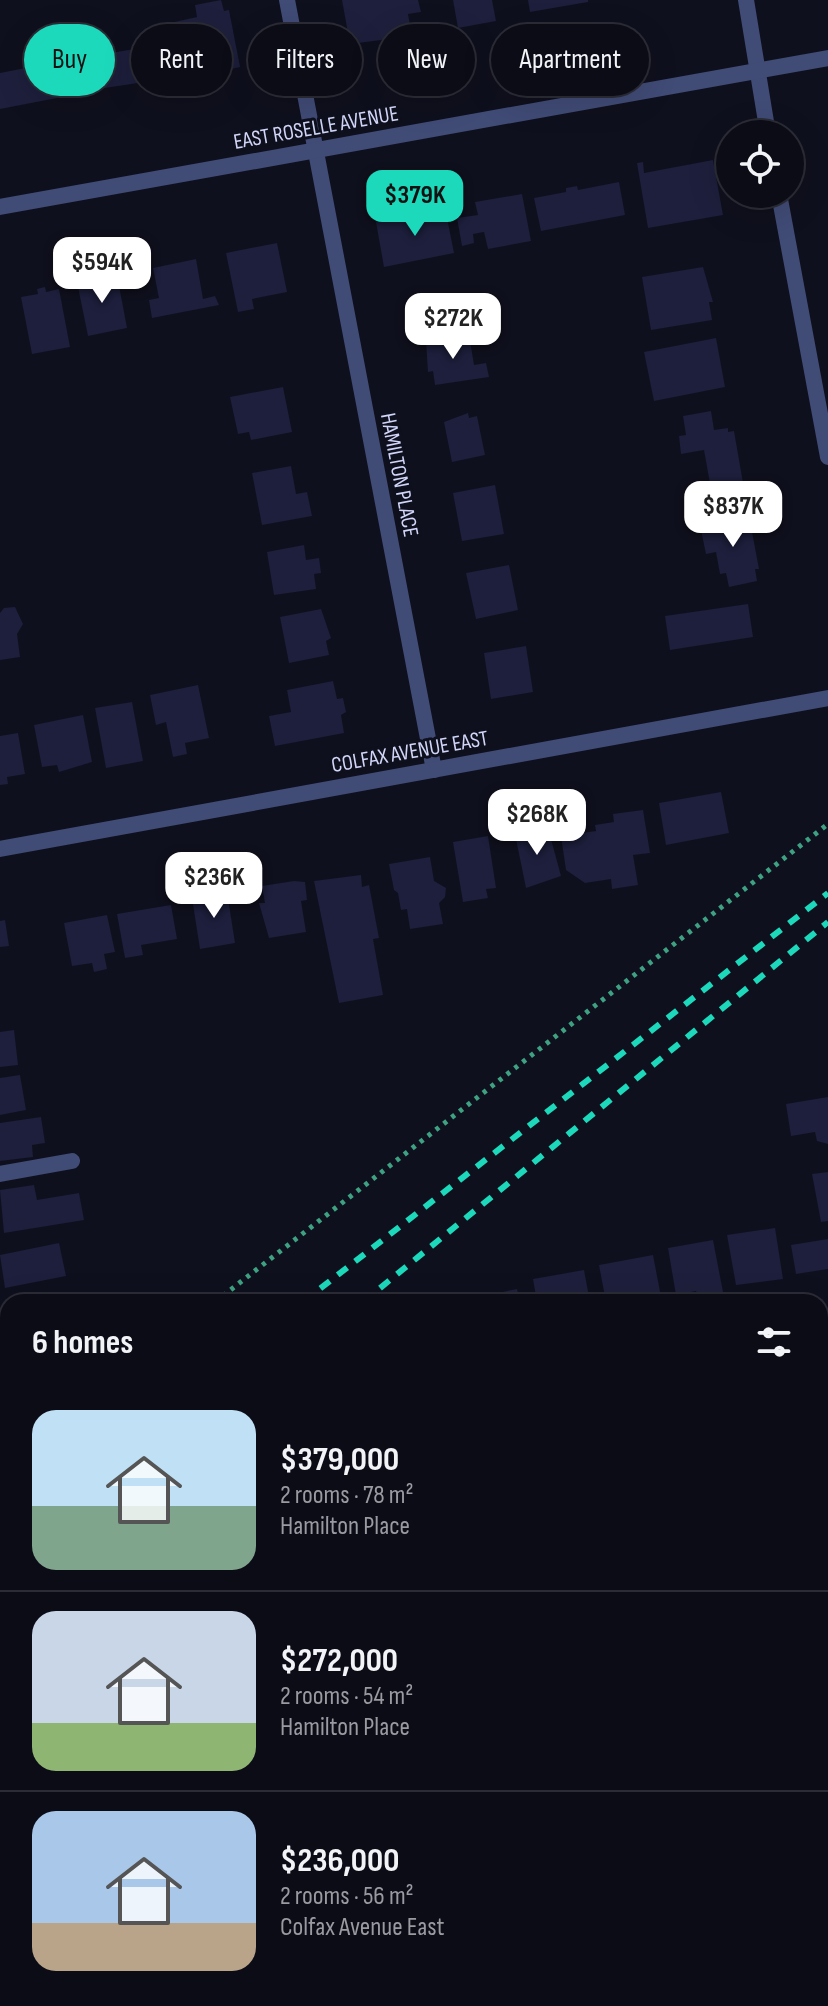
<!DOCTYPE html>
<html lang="en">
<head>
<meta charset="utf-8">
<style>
  :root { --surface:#0b0c16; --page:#14151f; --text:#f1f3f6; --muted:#9a9ba1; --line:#2b2c35; --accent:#1dd9bc }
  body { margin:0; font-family:"Sofia Sans Condensed",sans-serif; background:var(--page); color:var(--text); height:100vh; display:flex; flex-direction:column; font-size:30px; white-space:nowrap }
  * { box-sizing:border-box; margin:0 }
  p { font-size:26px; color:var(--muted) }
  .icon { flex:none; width:44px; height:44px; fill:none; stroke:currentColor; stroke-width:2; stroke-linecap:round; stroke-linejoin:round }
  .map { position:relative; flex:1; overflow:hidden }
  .panel { position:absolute; left:0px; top:1294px; width:828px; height:712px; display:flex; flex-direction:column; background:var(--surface); border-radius:24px 24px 0 0; box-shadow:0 8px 32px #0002,0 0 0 2px var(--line) }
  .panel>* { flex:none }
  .hud { position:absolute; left:24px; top:24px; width:780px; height:72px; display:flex; gap:16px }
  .controls { position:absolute; left:716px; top:120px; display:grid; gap:16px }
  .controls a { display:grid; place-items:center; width:88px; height:88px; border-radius:50%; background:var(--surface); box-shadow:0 8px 32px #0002,0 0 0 2px var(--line); font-size:40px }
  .price { position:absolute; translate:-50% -68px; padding:0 18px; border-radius:16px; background:#fff; color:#222; font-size:26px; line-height:52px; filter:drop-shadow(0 2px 4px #0008) }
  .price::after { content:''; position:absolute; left:50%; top:48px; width:24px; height:18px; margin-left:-12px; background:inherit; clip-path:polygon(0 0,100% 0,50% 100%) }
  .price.on { background:var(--accent); color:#111 }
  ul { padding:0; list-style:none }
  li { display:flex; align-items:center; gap:24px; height:200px; padding:0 32px }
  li+li { border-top:2px solid var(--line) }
  li span { display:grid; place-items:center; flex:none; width:224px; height:160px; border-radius:24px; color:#555 }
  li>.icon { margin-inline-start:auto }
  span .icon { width:96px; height:96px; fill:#fffc; stroke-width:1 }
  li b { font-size:34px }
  h2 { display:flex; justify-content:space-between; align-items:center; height:96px; padding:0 32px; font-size:34px }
  .pill { padding:0 28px; border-radius:36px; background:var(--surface); box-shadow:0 8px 32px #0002,0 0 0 2px var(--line); font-size:28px; line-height:72px }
  .pill.on { background:var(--accent); color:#111 }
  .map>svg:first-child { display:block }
  .building { fill:#1d1f3c }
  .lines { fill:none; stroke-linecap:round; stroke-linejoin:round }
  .path { stroke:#3da182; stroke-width:5; stroke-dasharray:4 6; stroke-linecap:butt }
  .lane { stroke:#404b76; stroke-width:16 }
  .street { stroke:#404b76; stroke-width:16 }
  .secondary { stroke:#7490ed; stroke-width:16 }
  .rail { stroke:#1dd9bc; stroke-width:6; stroke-dasharray:12 10; stroke-linecap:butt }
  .labels { text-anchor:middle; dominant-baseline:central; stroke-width:6; stroke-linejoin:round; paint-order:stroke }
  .street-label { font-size:22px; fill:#d1d6f9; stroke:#0f101d }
</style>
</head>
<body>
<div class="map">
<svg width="828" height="2006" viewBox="0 0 828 2006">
  <rect width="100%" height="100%" fill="#0f101d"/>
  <g class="building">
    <polygon points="221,0 224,11 229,10 240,67 208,74 206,67 171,75 161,25 197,17 195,5"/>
    <polygon points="342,0 418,0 421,12 408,14 412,36 350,44"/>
    <polygon points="453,0 492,0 496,21 458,28"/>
    <polygon points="528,0 588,0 588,2 530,12"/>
    <polygon points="160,45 165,73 150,76 151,81 85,91 79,58"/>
    <polygon points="51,63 57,98 0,109 0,73"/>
    <polygon points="713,160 723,215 648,228 637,163 643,162 644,173"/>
    <polygon points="619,182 625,215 541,231 534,198 566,192 566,188 577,186 578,190"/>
    <polygon points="522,194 531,241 488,249 484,232 473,234 474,243 462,246 457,218 478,215 475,202"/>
    <polygon points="445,208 454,253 384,267 376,222"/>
    <polygon points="277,243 287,292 252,299 254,309 238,312 226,253"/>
    <polygon points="196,259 203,299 215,296 219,305 152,318 149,300 159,298 153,268"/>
    <polygon points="703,267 713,302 709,302 712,320 651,330 642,277"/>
    <polygon points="117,275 127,328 88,336 77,282"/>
    <polygon points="45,287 46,292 59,289 70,347 32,354 21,297 38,294 37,289"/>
    <polygon points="469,334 474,365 486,363 489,377 435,385 433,371 428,372 426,341"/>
    <polygon points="716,338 725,387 654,401 644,352"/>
    <polygon points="283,387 292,432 251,440 249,432 238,434 230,397"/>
    <polygon points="711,411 714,430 728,428 728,432 734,431 743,483 711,489 704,450 681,454 679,436 686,435 683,416"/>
    <polygon points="468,413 469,418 477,416 485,455 452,462 444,422"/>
    <polygon points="291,466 296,494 307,492 312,516 262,525 252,473"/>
    <polygon points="495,485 504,534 462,541 453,493"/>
    <polygon points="749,516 759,569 755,569 757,581 729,587 726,573 720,574 716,552 706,554 700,525"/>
    <polygon points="304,545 306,560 319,558 321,573 314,574 316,589 274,595 267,552"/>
    <polygon points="509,565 518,610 476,619 466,573"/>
    <polygon points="748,604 753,637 670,650 665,616"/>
    <polygon points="15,607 23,624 17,634 20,657 0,660 0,613 4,608"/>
    <polygon points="321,609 331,638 326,641 329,655 289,663 280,617"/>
    <polygon points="526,646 533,692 491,699 484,653"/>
    <polygon points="333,681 337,699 343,698 346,712 341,715 344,733 275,746 269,716 291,712 287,690"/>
    <polygon points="198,685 209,738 185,743 187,754 173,757 166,722 156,725 150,695"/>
    <polygon points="132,702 143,761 106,768 95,708"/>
    <polygon points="83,715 92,762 59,772 57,765 42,767 34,725"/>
    <polygon points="18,733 25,774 7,777 8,784 0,785 0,736"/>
    <polygon points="721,792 729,833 666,845 659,803"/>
    <polygon points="643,810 650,853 633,855 638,885 612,889 611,879 585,883 566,870 561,836 596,831 595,825 614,822 613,814"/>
    <polygon points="548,828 561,876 526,888 515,834"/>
    <polygon points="488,836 496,888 486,889 488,898 463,902 453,842"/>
    <polygon points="430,857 434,881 446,888 445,897 439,903 443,924 410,929 407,909 401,910 398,893 394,890 389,864"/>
    <polygon points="361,875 362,887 369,885 379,938 373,939 383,995 339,1003 314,881"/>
    <polygon points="294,881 305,882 307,900 301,901 306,932 269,938 259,903 265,903 262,886"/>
    <polygon points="227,892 235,943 200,949 192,898"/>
    <polygon points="171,905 177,939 141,945 143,955 125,958 117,914"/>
    <polygon points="107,915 115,952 104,954 107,969 94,972 92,963 72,966 64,923"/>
    <polygon points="5,920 9,946 0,947 0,921"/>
    <polygon points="14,1030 18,1065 0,1067 0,1032"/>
    <polygon points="20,1075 26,1110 0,1115 0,1078"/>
    <polygon points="828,1097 828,1144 817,1141 815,1132 791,1136 786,1104"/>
    <polygon points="41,1117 45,1143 32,1145 33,1157 0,1161 0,1123"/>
    <polygon points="828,1172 828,1221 821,1222 812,1174"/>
    <polygon points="34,1185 37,1200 79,1193 84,1220 4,1233 0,1190"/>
    <polygon points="775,1228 783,1279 736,1285 727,1235"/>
    <polygon points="828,1239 828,1269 796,1274 791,1245"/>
    <polygon points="713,1240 723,1292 698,1296 696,1291 676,1295 668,1248"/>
    <polygon points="59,1243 66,1276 5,1288 0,1255"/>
    <polygon points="653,1255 662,1302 606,1302 599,1265"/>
    <polygon points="584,1270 590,1302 537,1302 533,1279"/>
    <polygon points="517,1289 520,1302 458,1302 458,1301"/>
    <polygon points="820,1430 827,1463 820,1464"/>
    <polygon points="826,1867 828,1914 820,1915 820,1868"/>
    <polygon points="135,1998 226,1998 227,2006 136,2006"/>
  </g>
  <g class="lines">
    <g class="path">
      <polyline points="215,1302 828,824"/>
      <polyline points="1,1466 8,1462"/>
    </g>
    <g class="lane">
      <polyline points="0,1174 72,1161"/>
      <polyline points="258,1998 259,2006"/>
    </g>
    <g class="street">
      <polyline points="287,0 434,770"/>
      <polyline points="746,0 768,134"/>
      <polyline points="779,194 828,457"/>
      <polyline points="0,207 828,58"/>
      <polyline points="0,849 828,698"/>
      <polyline points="820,1997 828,1996"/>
      <polyline points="761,2006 812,1998"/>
    </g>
    <g class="secondary">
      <polyline points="820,1351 828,1350"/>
      <polyline points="0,1660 8,1658"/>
      <polyline points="0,1677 8,1726"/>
      <polyline points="57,1998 59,2006"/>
    </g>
    <g class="rail">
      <polyline points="303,1302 828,893"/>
      <polyline points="363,1302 828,922"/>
      <polyline points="0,1539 8,1532"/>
      <polyline points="0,1591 8,1584"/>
    </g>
  </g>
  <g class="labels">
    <g class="street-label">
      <text transform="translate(316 128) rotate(-10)">EAST ROSELLE AVENUE</text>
      <text transform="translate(399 475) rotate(79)">HAMILTON PLACE</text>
      <text transform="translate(410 752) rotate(-10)">COLFAX AVENUE EAST</text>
    </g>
  </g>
</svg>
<div class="controls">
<a><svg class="icon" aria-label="locate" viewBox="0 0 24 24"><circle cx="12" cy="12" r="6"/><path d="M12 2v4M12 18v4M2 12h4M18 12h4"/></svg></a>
</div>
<b class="price on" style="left:415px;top:238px">$379K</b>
<b class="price" style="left:102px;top:305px">$594K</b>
<b class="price" style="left:453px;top:361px">$272K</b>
<b class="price" style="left:733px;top:549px">$837K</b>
<b class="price" style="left:537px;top:857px">$268K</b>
<b class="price" style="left:214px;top:920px">$236K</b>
<div class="hud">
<a class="pill on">Buy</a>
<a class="pill">Rent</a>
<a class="pill">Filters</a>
<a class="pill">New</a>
<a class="pill">Apartment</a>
</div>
<section class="panel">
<h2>6 homes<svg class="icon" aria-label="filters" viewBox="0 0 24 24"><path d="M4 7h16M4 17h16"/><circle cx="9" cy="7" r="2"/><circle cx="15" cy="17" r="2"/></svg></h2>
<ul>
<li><span style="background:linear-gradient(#bfe0f5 60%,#7fa58c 0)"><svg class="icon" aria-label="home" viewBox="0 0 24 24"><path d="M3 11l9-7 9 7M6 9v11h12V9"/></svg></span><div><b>$379,000</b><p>2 rooms · 78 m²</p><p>Hamilton Place</p></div></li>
<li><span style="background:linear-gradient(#c9d6e8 70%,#8fb573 0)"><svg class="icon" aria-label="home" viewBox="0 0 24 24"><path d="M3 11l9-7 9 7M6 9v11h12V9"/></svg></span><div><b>$272,000</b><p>2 rooms · 54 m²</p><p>Hamilton Place</p></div></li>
<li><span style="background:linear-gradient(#a9c7e8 70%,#b9a48a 0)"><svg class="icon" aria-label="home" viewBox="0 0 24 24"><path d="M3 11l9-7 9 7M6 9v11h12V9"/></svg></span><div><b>$236,000</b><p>2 rooms · 56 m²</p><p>Colfax Avenue East</p></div></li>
</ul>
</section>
</div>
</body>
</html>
